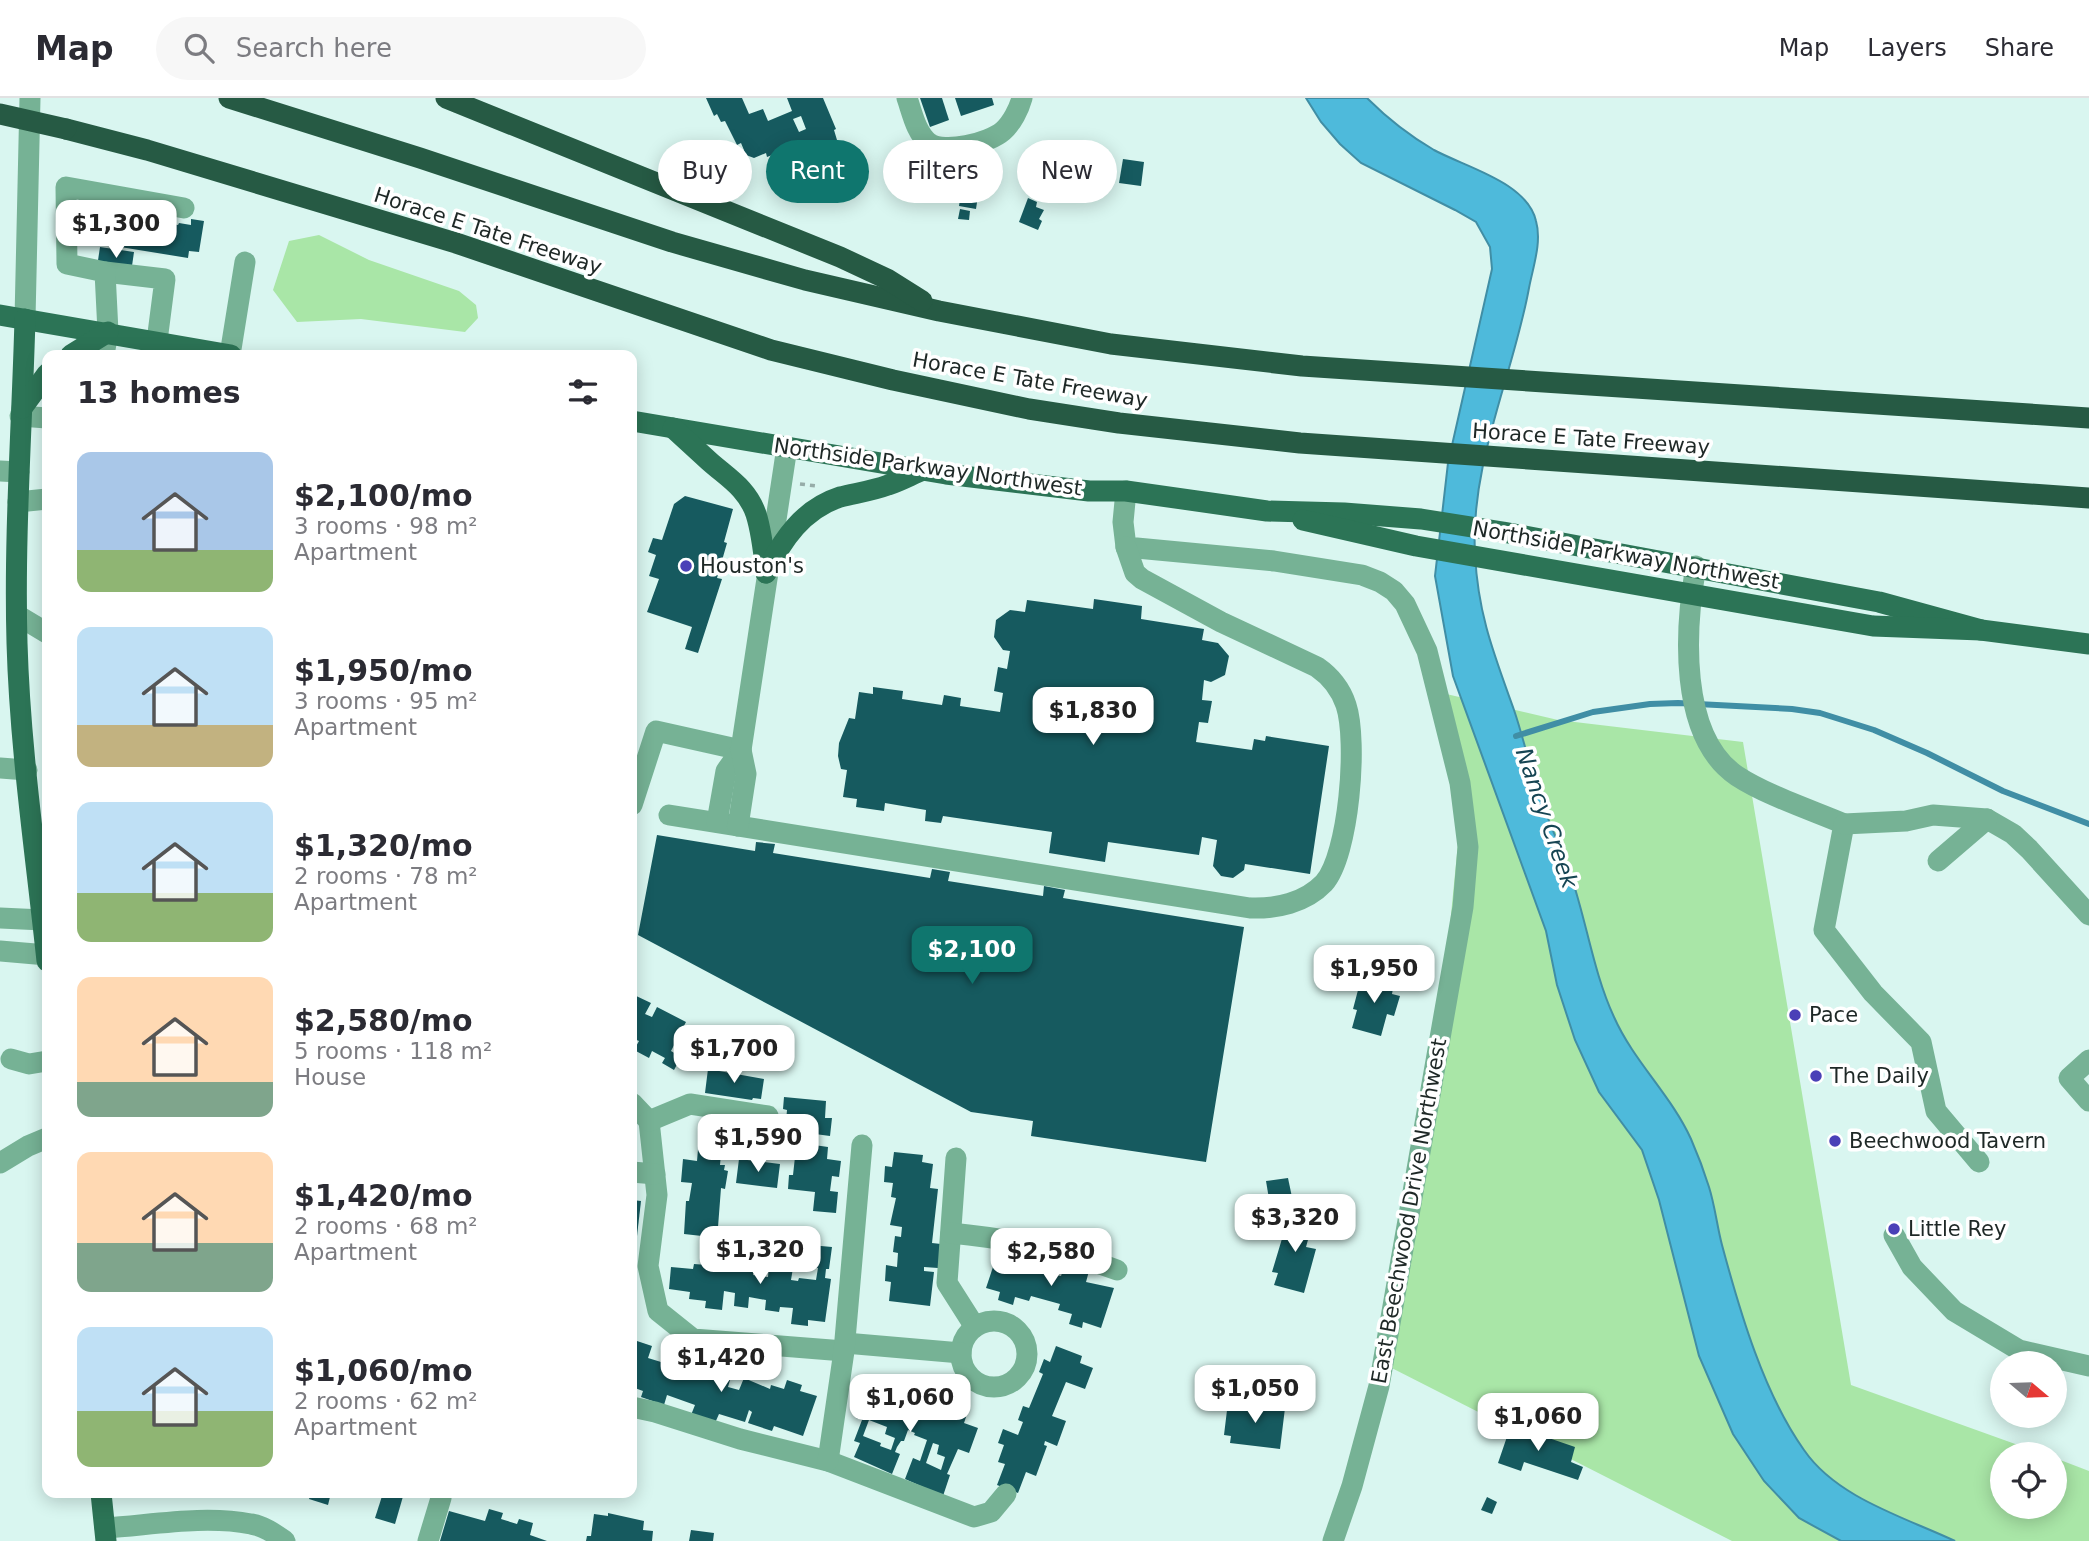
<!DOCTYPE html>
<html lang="en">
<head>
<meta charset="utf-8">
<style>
  :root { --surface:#fff; --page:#f7f7f7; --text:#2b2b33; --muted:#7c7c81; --line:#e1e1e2; --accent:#0f766e }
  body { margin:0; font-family:"DejaVu Sans",sans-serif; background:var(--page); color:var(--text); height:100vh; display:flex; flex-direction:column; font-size:26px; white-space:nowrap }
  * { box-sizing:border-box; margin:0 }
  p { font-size:23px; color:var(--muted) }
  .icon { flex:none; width:38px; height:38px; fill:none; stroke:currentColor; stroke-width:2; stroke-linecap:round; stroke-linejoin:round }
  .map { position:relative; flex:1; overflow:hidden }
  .drawer { position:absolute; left:42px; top:252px; width:595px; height:1148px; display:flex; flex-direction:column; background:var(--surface); border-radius:14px; box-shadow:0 4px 18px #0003 }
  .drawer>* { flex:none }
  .guide { position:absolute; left:658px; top:42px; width:665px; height:63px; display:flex; gap:14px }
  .needle { width:46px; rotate:109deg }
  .fabs { position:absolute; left:1990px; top:1253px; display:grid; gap:14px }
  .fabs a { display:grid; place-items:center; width:77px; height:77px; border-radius:50%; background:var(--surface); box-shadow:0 4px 18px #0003; font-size:35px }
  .price { position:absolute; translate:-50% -60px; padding:0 16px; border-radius:14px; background:#fff; color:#222; font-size:23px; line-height:46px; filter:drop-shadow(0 2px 4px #0008) }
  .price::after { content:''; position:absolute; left:50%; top:42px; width:21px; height:16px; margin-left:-10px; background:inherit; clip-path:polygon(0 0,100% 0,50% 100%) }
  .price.current { background:var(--accent); color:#fff }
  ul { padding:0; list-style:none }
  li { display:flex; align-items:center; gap:21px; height:175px; padding:0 35px }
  li span { display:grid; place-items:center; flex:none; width:196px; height:140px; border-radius:14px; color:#555 }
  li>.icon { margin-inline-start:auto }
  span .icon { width:84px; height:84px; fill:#fffc; stroke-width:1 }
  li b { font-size:30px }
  h2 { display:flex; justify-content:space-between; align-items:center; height:84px; padding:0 35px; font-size:30px }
  .pill { padding:0 24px; border-radius:32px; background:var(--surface); box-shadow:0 4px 18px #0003; font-size:24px; line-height:63px }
  .pill.current { background:var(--accent); color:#fff }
  header { display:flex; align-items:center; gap:42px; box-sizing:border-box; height:98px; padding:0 35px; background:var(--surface); border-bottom:2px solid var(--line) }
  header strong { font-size:33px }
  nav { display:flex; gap:38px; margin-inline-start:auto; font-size:24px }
  .search { width:490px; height:63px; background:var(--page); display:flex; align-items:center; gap:18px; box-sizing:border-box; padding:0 24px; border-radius:38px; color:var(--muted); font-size:26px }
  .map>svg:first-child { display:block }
  .green { fill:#a9e6a7 }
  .water { fill:#4ebadb; stroke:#408ea5; stroke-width:2 }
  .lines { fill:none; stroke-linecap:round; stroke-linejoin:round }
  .stream { stroke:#408ea5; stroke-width:6 }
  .building { fill:#165a5f; fill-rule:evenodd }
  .path { stroke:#96aca8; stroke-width:3.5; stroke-dasharray:5 5; stroke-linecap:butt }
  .minor { stroke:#76b295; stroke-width:21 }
  .major { stroke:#2c7456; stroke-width:21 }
  .highway { stroke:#265a44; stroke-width:21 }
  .highway-bridge { stroke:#265a44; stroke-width:21 }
  .poi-dot { fill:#4a40b7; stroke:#fff; stroke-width:2.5 }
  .labels { text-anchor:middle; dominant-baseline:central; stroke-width:7; stroke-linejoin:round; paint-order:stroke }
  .street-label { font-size:21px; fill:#1e2826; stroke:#fff }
  .poi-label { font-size:21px; fill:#1e2826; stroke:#fff; text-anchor:start }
  .water-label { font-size:23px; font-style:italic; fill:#164553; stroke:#fff }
</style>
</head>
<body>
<header>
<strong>Map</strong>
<div class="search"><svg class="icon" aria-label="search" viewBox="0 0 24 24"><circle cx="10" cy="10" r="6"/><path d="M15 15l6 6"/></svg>Search here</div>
<nav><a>Map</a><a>Layers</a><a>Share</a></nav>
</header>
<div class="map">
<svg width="2089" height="1443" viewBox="0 0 2089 1443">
  <rect width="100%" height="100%" fill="#d9f6f0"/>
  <g class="green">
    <polygon points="319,137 369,162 459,193 476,207 478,220 465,234 361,221 297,224 273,192 289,143"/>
    <polygon points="1442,595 1558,622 1743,644 1851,1287 2043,1356 2002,1356 2002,1409 2054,1409 2055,1360 2089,1373 2089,1443 1732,1443 1374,1261 1449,837 1462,704"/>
  </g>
  <path class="water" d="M1306,0h61c20,20 43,38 67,52 31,17 93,32 102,71 6,21 -3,46 -7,67 -16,88 -59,175 -54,266 3,61 19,100 39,156 10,29 16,60 27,90 9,26 22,52 31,79 15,45 22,95 42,138 20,45 57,78 77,122 7,16 13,32 18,48 6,19 8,39 13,58 18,67 42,149 82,205 33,48 100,67 151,91h-114l-42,-23 -35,-37 -31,-47 -34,-78 -40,-156 -17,-50 -43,-58 -24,-52 -18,-55 -11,-54 -93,-255 -18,-100 13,-113 44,-194 -2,-22 -14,-25 -21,-12 -94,-47 -21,-19 -19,-22z"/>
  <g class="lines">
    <polyline class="stream" points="1516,638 1593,614 1650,606 1678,605 1792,611 1820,615 1874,632 1927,655 2003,693 2089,726"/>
  </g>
  <g class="building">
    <path d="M706,0h36l7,16 14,-5 5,12 24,-10 -5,-13h36l13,31 -2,1 3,10 -2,1 7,16 -3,7 -6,2 2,5 -17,7 -3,-5 -5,2 -1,-3 -6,2 -10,-24 -4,2 -1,-3 -21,8 -1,-4 -12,5 -8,-3 -5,-12 -4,2 -12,-24 -4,1 -4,-8 -3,2zM801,18l5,13 -7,3 -6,-13z"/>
    <polygon points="920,0 942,0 949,22 930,29"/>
    <polygon points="955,0 992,0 994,7 961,18"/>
    <polygon points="1123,61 1144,64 1141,88 1119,85"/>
    <polygon points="961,95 978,98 976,111 959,108"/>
    <polygon points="1028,100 1037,104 1036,109 1044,112 1039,121 1042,123 1038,132 1019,124"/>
    <polygon points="82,107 102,110 98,144 77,141"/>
    <polygon points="119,111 139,114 139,121 178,127 179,125 191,127 191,121 204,123 199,154 189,153 188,160 108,147 113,117 118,118"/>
    <polygon points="960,111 970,113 969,122 958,121"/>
    <polygon points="100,149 134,154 131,175 97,169"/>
    <polygon points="685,398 733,411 724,444 727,445 717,480 722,481 698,555 685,551 692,529 647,514 659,481 649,478 656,457 648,454 653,440 662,442 674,406"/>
    <polygon points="1094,501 1142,508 1141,521 1204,531 1202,542 1218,545 1229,558 1225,577 1211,584 1204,582 1202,602 1212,603 1208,625 1199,624 1196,644 1252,652 1254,641 1265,643 1266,638 1329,648 1310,776 1245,766 1244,772 1233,780 1221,778 1213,768 1217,742 1202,739 1199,757 1108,744 1105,764 1049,755 1052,734 943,718 941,725 925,723 926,712 885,705 884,713 856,709 857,701 843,699 847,672 841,671 838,658 839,645 849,620 855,621 859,594 873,596 873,589 903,593 902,601 942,607 944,597 961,600 960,608 1000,614 1003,595 994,593 998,569 1007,571 1010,553 1003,552 994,539 996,522 1010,512 1025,514 1027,502 1093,511"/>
    <polygon points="657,737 755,753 756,744 775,746 773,755 930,780 932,771 950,774 948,783 1043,798 1044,788 1065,792 1063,800 1244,829 1206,1064 1031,1038 1033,1023 971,1014 638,837"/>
    <polygon points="1362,877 1394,885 1392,896 1400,898 1394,918 1387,916 1381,938 1352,930 1357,912 1353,911"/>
    <polygon points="632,896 651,905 645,916 652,919 657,909 686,924 671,953 681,959 674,972 662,965 665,960 652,953 649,960 634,952 639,943 632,940"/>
    <polygon points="708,971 764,981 761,1001 753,1000 752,1002 705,995"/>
    <polygon points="784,999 826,1003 825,1020 832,1020 830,1038 815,1036 814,1047 828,1049 827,1061 841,1063 839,1079 832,1078 830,1093 838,1094 836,1115 813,1113 815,1094 788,1091 789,1077 793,1077 795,1059 783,1057 787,1012 783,1011"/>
    <polygon points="703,1032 723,1034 720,1067 725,1067 724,1072 728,1073 725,1091 721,1090 718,1129 713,1128 711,1139 684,1136 686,1103 689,1103 692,1085 681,1084 683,1061 697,1063 699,1040 702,1041"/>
    <polygon points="894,1054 923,1057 922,1064 933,1066 930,1090 938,1091 932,1145 941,1146 938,1170 924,1169 924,1173 934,1174 930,1208 889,1203 891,1184 885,1183 886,1167 897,1169 898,1155 893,1154 895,1138 901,1139 902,1129 890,1127 896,1100 891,1099 893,1085 884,1084 885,1068 892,1069"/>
    <polygon points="739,1061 780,1066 777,1090 736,1085"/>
    <polygon points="1288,1080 1293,1104 1270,1107 1266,1083"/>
    <polygon points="632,1102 641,1103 637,1138 632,1138"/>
    <polygon points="1290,1114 1314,1120 1306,1149 1316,1151 1304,1195 1274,1187 1278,1175 1272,1174"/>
    <polygon points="810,1147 832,1149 829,1171 826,1171 825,1180 831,1181 825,1224 808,1222 808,1228 791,1226 793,1210 780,1209 779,1214 765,1212 766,1202 749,1199 748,1210 734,1208 735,1195 724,1193 722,1212 705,1210 706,1203 689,1201 690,1194 669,1191 671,1169 693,1171 694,1166 707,1167 708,1159 755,1165 753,1177 768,1179 769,1167 793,1170 791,1182 798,1183 799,1180 816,1182 818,1170 807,1168"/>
    <polygon points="1030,1156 1050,1162 1046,1175 1061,1178 1065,1166 1089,1173 1086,1184 1114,1190 1101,1230 1083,1224 1082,1230 1069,1226 1072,1216 1058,1212 1060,1206 1031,1198 1029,1203 1015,1199 1013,1207 998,1202 1000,1194 986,1190 997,1157 1007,1160 1008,1157 1028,1163"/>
    <polygon points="637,1243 652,1248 648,1260 661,1264 663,1259 677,1264 675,1270 688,1274 692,1262 705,1266 701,1278 714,1282 716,1278 730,1282 728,1289 739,1292 744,1280 770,1291 771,1287 784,1291 787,1282 802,1287 800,1293 817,1298 803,1338 774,1328 772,1333 748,1325 752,1314 749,1312 745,1324 719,1316 715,1325 691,1317 695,1307 667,1297 664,1307 641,1299 643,1293 632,1289 632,1248 636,1249"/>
    <polygon points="1056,1248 1082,1258 1080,1265 1093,1270 1085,1291 1066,1284 1052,1318 1066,1323 1057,1348 1045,1343 1044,1347 1047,1348 1036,1378 1026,1374 1018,1395 997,1387 1005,1366 998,1364 1004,1347 998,1345 1003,1331 1018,1337 1023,1324 1018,1322 1023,1308 1029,1310 1043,1276 1039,1274 1044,1261 1050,1264"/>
    <path d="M889,1280l15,6 -3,8 12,5 -2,5 13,5 5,-11 16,6 -5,12 10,3 2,-5 14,5 -2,6 14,5 -9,25 -11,-4 -11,25 3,1 -7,21 -38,-17 8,-21 7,3 7,-21 -13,-5 1,-2 -7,-3 -4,11h-3l-4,6 -2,5 5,2 -8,20 -38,-17 6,-14 -6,-2 8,-21 -6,-2 15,-39 16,6zM869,1322l18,7 -2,7 10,4 -4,12 -11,-4 1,-3 -18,-7zM933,1345l6,2 -2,9 8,3 -4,13 -15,-7z"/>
    <polygon points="1228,1304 1285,1310 1280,1351 1230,1345 1231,1338 1224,1337"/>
    <polygon points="1511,1327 1575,1349 1571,1364 1583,1369 1578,1382 1524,1364 1521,1373 1498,1365"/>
    <polygon points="311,1395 331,1395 328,1407 309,1401"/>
    <polygon points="383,1395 404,1395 395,1426 375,1420"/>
    <polygon points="1487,1399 1497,1404 1492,1416 1481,1412"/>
    <polygon points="489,1411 503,1415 501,1421 517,1426 519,1421 533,1425 530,1437 547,1443 440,1443 449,1413 485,1423"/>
    <polygon points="608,1415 644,1423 643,1432 653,1433 652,1443 586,1443 587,1438 591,1438 594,1416 608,1418"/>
    <polygon points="691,1432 714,1435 713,1443 689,1443"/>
  </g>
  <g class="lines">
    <polyline class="path" points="800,386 817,388"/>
    <g class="minor">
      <path d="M907,0c5,14 9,35 22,45 15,11 60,0 74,-12 9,-8 16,-22 19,-33"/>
      <polyline points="105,174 165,181 157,243"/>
      <polyline points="25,221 30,0"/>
      <polyline points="104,257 108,234 105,174 67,166 66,89 184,110"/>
      <polyline points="230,257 245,164"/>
      <polyline points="20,318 47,320"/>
      <polyline points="0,373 19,374"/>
      <polyline points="1126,393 1123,424 1126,449 1274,463 1362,477 1380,484 1394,493 1405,506 1427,553 1460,685 1468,749 1463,809 1379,1288 1352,1388 1333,1443"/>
      <polyline points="18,404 47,401"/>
      <path d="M1696,468c-11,62 -18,170 41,210 29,19 74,34 107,48l-20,106 49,63 48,49 15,69 43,51"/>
      <polyline points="17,517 47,535"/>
      <polyline points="0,670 27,672"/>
      <polyline points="632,707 656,633 741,652"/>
      <path d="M669,717l581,93c26,1 55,-5 74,-25 25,-28 34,-142 22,-178 -5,-15 -16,-29 -29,-38l-96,-45 -79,-43 -7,-6 -9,-26"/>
      <polyline points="717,724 726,673 741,652"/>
      <polyline points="1844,726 1906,723 1933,717 1987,721 2013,736 2029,751 2089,817"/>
      <polyline points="738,728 746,676 741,652 787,349"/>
      <polyline points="1938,763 1987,721"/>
      <polyline points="0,820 43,822"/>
      <polyline points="0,853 47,857"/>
      <polyline points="11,961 29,966 47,963"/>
      <polyline points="2089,962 2069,980 2089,1003"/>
      <polyline points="632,1005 649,1023 657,1097 648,1168 658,1213 693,1241 844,1253"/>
      <polyline points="649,1023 690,1006 768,1018"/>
      <polyline points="956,1060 947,1185 975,1229"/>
      <polyline points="0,1065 28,1048 47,1040"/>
      <polyline points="632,1074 655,1076"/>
      <path d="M951,1135c60,6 109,16 166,37"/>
      <polyline points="1894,1137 1912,1169 1954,1213 2019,1252 2089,1268"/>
      <circle cx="994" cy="1256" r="33"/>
      <polyline points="845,1245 961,1255"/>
      <polyline points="632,1309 655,1314 740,1341 828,1363 974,1419 991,1414 1006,1396"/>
      <polyline points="828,1363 844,1253 862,1047"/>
      <path d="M105,1430c47,-3 99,-13 146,-4 13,2 24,10 34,17"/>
      <polyline points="428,1443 441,1400"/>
    </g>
    <g class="major">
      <polyline points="0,217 231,257"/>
      <path d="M25,221c-3,108 -11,216 -8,324 3,106 19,213 30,318"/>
      <polyline points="71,257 108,234"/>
      <polyline points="22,310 47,276"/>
      <polyline points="632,323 946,376 1089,393 1126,393 1267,413 1344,415 1421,421 1503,434 1879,504 1981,532"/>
      <path d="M673,330c12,11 24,22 36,33 19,17 38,27 47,53 6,19 8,40 10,59"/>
      <polyline points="1303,422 1416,448 1873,528 1981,532 2089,546"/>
      <path d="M766,475c16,-33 37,-64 74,-76 16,-4 32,-6 48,-12 12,-4 23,-10 35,-15"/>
      <polyline points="101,1395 106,1443"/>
    </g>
    <g class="highway">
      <polyline points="229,0 420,60 672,144 805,182 939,213 1111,246 1302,268 2089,320"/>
      <polyline points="446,0 840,159 887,181 922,203"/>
      <polyline points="66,31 147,52 456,145 771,252 893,282 1029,311 1119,325 1300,345 2089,400"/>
    </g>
    <polyline class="highway-bridge" points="0,16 66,31"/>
  </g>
  <g class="poi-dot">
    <circle cx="686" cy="468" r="7"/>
    <circle cx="1795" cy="917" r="7"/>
    <circle cx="1816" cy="978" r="7"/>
    <circle cx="1835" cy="1043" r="7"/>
    <circle cx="1894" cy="1131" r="7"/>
  </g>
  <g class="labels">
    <g class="street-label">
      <text transform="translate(488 133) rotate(18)">Horace E Tate Freeway</text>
      <text transform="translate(1030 282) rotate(10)">Horace E Tate Freeway</text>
      <text transform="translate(1591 341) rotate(4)">Horace E Tate Freeway</text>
      <text transform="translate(928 369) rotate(8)">Northside Parkway Northwest</text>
      <text transform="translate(1626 457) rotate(10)">Northside Parkway Northwest</text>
      <text transform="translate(1409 1113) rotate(-80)">East Beechwood Drive Northwest</text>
    </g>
    <g class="poi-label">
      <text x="700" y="468">Houston's</text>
      <text x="1809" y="917">Pace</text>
      <text x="1830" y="978">The Daily</text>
      <text x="1849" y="1043">Beechwood Tavern</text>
      <text x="1908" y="1131">Little Rey</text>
    </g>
    <g class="water-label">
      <text transform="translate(1547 720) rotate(71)">Nancy Creek</text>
    </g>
  </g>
</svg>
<div class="fabs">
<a><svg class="needle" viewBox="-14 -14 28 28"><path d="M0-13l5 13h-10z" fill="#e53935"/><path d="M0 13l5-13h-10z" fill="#7c7c81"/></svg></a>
<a><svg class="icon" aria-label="locate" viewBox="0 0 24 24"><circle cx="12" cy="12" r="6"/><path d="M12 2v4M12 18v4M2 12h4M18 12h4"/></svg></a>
</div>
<b class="price" style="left:116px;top:162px">$1,300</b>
<b class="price" style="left:1093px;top:649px">$1,830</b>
<b class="price current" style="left:972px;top:888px">$2,100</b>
<b class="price" style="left:1374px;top:907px">$1,950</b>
<b class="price" style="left:734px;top:987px">$1,700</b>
<b class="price" style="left:758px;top:1076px">$1,590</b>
<b class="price" style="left:1295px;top:1156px">$3,320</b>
<b class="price" style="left:760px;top:1188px">$1,320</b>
<b class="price" style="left:1051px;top:1190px">$2,580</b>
<b class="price" style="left:721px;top:1296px">$1,420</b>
<b class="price" style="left:1255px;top:1327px">$1,050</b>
<b class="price" style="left:910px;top:1336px">$1,060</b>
<b class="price" style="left:1538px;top:1355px">$1,060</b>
<div class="guide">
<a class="pill">Buy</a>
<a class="pill current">Rent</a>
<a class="pill">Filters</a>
<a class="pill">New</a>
</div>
<section class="drawer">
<h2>13 homes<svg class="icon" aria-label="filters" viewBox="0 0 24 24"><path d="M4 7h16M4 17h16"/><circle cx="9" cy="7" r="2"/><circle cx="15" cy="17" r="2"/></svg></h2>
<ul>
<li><span style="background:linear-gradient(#a9c7e8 70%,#8fb573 0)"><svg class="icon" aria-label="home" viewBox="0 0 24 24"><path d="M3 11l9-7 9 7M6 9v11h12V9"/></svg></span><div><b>$2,100/mo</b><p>3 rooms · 98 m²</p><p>Apartment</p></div></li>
<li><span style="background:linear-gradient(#bfe0f5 70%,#c2b280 0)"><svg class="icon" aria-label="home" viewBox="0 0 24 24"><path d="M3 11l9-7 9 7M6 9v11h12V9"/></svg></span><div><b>$1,950/mo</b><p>3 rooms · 95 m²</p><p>Apartment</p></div></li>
<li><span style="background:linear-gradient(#bfe0f5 65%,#8fb573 0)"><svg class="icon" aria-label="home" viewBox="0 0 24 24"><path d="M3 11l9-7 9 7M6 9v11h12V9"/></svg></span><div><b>$1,320/mo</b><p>2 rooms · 78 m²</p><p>Apartment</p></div></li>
<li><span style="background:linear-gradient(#ffd9b3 75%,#7fa58c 0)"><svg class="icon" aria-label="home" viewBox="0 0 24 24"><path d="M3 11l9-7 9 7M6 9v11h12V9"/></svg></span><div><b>$2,580/mo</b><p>5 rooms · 118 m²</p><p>House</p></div></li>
<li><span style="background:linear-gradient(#ffd9b3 65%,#7fa58c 0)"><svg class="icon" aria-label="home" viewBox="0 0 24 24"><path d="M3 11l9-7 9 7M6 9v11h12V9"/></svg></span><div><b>$1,420/mo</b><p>2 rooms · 68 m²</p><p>Apartment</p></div></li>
<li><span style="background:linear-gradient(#bfe0f5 60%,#8fb573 0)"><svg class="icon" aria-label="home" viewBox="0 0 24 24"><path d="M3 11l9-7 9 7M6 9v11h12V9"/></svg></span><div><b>$1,060/mo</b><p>2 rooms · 62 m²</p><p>Apartment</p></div></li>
</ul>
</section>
</div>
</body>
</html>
